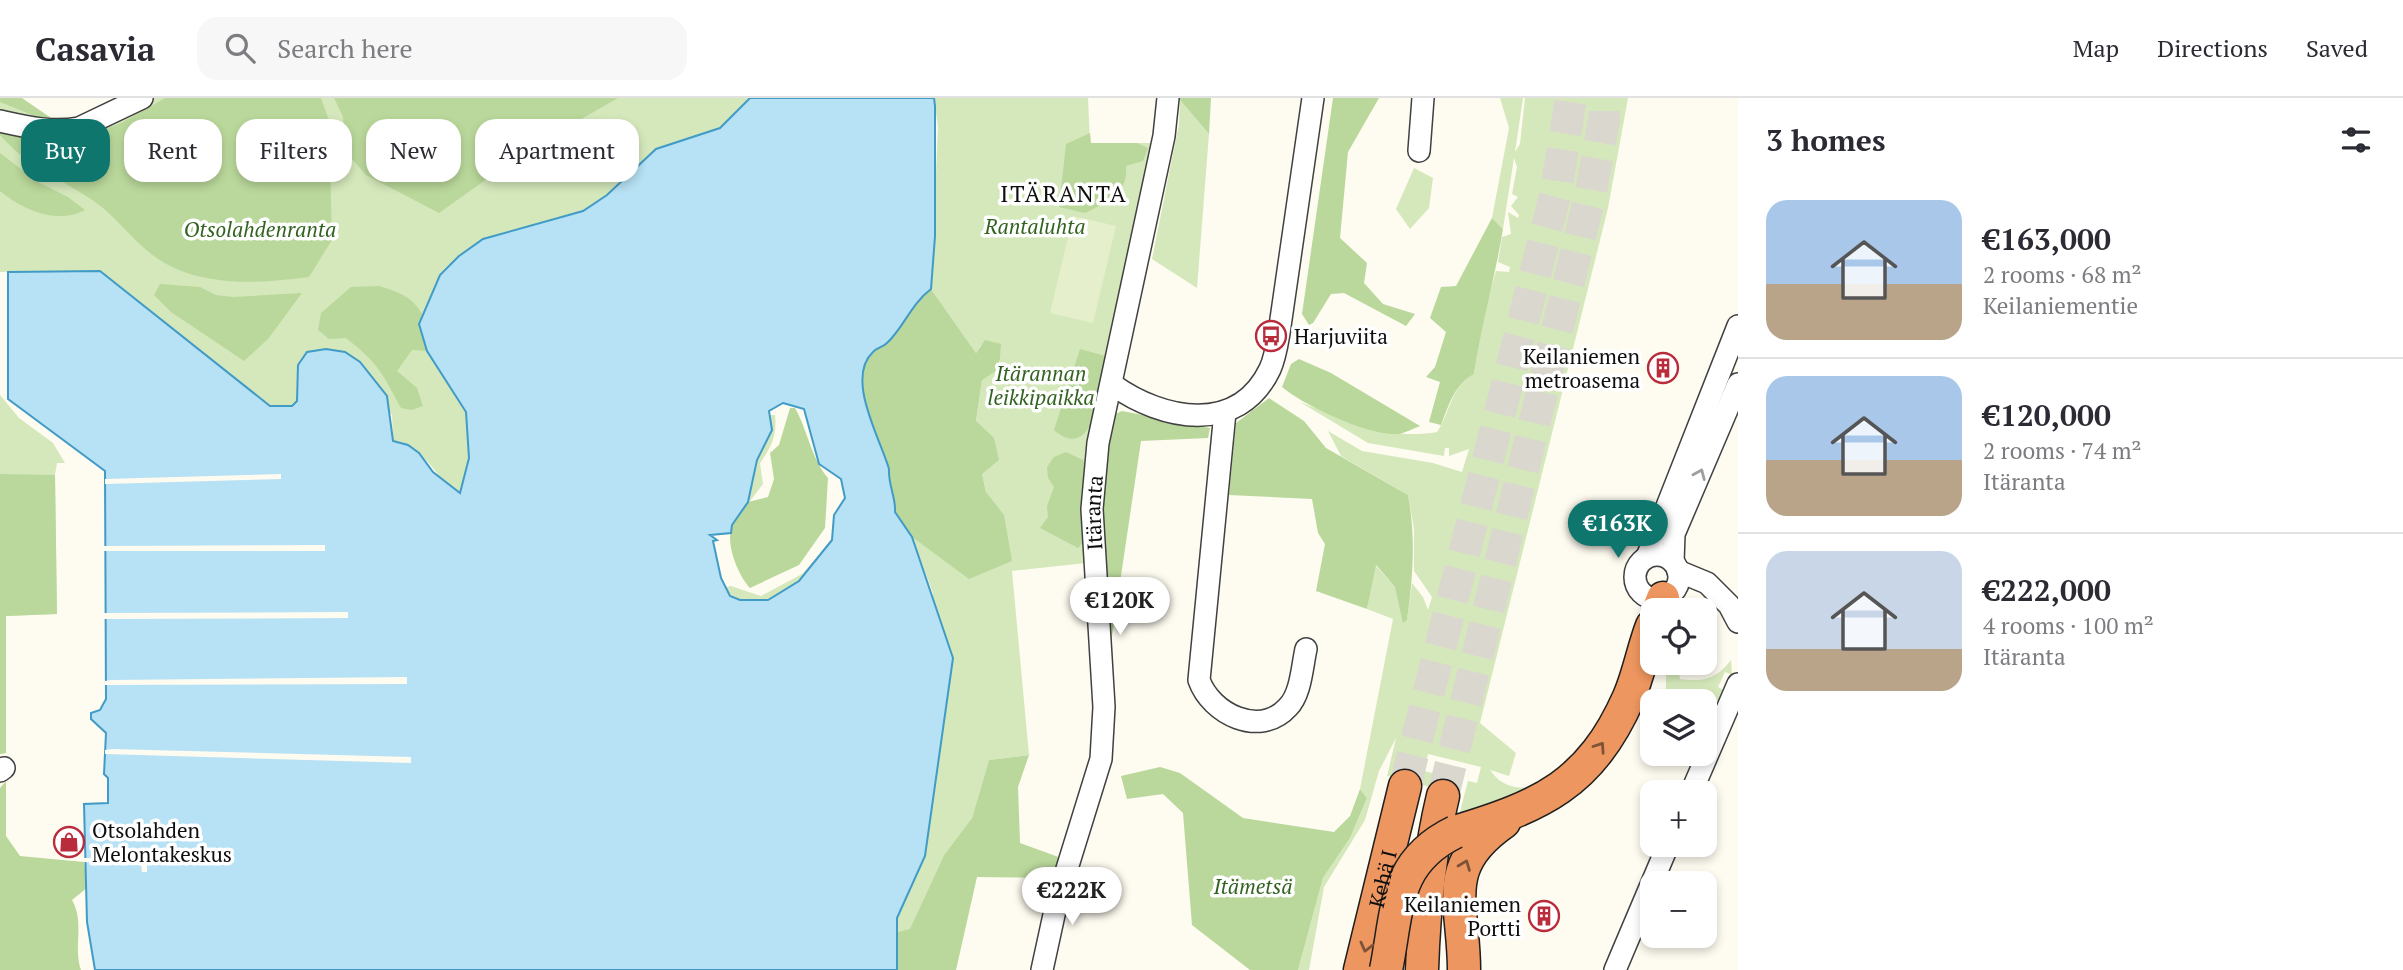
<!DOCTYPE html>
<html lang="en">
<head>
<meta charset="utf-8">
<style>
  :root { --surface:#fff; --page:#f7f7f7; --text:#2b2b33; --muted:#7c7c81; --line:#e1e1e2; --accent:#0f766e }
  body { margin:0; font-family:"PT Serif",serif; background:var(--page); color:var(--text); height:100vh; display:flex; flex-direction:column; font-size:26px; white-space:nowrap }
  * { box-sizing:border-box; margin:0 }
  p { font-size:23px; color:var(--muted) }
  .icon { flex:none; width:38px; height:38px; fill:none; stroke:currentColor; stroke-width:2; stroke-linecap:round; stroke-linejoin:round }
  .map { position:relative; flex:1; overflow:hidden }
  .side { display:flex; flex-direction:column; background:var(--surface); width:665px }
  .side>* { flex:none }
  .hud { position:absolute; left:21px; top:21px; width:665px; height:63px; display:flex; gap:14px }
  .controls { position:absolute; left:1640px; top:500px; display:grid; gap:14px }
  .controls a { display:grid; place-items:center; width:77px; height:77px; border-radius:14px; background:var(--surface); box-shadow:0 4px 10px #0003; font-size:35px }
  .price { position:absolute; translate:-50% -60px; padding:0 16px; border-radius:24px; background:#fff; color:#222; font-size:23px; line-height:46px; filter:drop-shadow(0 2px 4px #0008) }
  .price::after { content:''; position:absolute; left:50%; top:42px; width:21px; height:16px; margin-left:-10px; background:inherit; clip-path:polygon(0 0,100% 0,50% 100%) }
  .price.on { background:var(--accent); color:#fff }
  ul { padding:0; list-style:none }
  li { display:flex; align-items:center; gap:21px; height:175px; padding:0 28px }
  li+li { border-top:2px solid var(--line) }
  li span { display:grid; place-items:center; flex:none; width:196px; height:140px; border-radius:21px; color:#555 }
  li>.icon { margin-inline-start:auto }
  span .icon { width:84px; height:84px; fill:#fffc; stroke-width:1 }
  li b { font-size:30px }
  h2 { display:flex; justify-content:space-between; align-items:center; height:84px; padding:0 28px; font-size:30px }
  .chip { padding:0 24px; border-radius:21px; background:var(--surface); box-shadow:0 4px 10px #0003; font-size:24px; line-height:63px }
  .chip.on { background:var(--accent); color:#fff }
  header { display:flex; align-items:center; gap:42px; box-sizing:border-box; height:98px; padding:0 35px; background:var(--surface); border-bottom:2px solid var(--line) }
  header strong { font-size:33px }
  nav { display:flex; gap:38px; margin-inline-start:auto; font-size:24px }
  .search { width:490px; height:63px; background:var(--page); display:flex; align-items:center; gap:18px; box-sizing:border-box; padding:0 24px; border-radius:21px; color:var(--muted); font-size:26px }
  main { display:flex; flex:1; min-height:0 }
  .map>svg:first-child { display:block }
  .green { fill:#d5e8bb }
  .forest { fill:#bad89b }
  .pitch { fill:#e5efcc }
  .water { fill:#b7e1f4; stroke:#419bc7; stroke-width:2; fill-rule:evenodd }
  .pier { fill:#fefbf0 }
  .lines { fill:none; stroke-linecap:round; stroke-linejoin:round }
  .highway-tunnel { stroke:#dad7ce; stroke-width:32; stroke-dasharray:32 16; stroke-linecap:butt }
  .minor-casing { stroke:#414141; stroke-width:24 }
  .highway-casing { stroke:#1f1f1f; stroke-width:35 }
  .minor { stroke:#fff; stroke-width:21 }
  .highway { stroke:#ee965f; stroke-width:32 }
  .highway-bridge-casing { stroke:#1f1f1f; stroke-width:35; stroke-linecap:butt }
  .highway-bridge { stroke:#ee965f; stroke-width:32 }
  .oneway { stroke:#9f9f9f }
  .oneway2 { stroke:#7e5236 }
  .labels { text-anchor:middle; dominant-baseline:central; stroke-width:7; stroke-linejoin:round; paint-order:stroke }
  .park-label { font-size:21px; font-style:italic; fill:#336321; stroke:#fff }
  .poi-label { font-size:21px; fill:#0e0e0e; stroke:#fff; text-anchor:start }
  .street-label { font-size:21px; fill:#0e0e0e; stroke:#fff }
  .neighbourhood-label { font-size:23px; letter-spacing:2px; fill:#0e0e0e; stroke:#fff }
</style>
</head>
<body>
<header>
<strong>Casavia</strong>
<div class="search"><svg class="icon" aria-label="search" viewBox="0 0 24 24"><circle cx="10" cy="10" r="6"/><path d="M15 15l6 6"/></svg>Search here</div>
<nav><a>Map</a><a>Directions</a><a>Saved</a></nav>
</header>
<main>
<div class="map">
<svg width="1738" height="872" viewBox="0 0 1738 872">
  <rect width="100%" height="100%" fill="#fefbf0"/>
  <g class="green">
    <path d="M0,0c35,0 24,8 50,19 20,10 50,-9 68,-19h632l-30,30 -64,21 -49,46 -24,16 -100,28 -56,112 39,61 3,46 -9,35c-16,-7 -22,-20 -33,-32 -11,-10 -21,-13 -34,-19l-1,-28 -94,-49 -1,36 -5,5h-22l-170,-135 -100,1z"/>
    <polygon points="934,0 1088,0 1090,45 1155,45 1086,465 1012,473 1029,657 989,662 972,720 944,757 910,832 898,834 897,820 925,758 936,668 933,495 912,439 969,480 998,411 986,394 982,376 976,324 982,281 999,271 1000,262 981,247 976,255 931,191 938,29"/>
    <path d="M1500,0h23l-8,54 5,-8 5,-46h103l-20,110 -128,515 36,30 -7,23 -19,-6c11,16 27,21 46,15l-79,38 11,-42 9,2 4,-16 -53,-13 -4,17 37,9 -3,14 -71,-18 9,-38 -17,33 -14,49 -41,67 -15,83h-11l25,-92 27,-40 17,-40 -7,-9 33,-170 -26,-10 8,-44 20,22 12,33 5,-37 11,14 5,13 4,-13 -18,-26v-42l-6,-34 -67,-39 -13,-25 34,20 71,12 29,9 7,-23 -20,7v-8h-4l-1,8 -76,-13 -68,-41c45,17 87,39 137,30 14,-20 13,-45 37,-58l8,-54 14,-49 13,1 1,-5 -12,-5 4,-25 9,-3 -3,-22 10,6 1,-3 -8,-9 7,-9 -6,-3 5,-27 -3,-9 -11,71 -11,-11 17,-90z"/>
    <polygon points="1180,2 1209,36 1197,190 1152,161 1179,26"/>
    <polygon points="1414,70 1433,80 1429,110 1410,131 1396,111"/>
    <polygon points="0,297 19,320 53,345 65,365 57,365 55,377 57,516 6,518 6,655 0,656"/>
    <path d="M767,317h8c2,20 -3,32 -15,48l3,21 -31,41 -1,8 -12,2 5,-5z"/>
    <polygon points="832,442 805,487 746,513 721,490 731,488 761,498 802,476"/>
    <path d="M1731,562l1,15 -7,-3 -7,15 11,6 -5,8 -58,-1v-37h14l6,6 -7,3 1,7c25,3 36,0 51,-19z"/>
  </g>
  <g class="forest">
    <polygon points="0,0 22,0 51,20 52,25 0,4"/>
    <path d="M165,0h156l8,22 3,120 -23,37c-52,7 -116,11 -159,-24 -19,-15 -35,-37 -55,-51 -33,-23 -69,-36 -95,-67v-9l86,9 33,-11z"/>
    <polygon points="334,0 618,0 529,51 439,115 366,77 346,54 343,19"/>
    <polygon points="1180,0 1211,0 1209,36 1180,2"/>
    <polygon points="1333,0 1379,0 1348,54 1340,140 1367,165 1364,185 1383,206 1415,216 1406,228 1344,195 1331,196 1313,225 1309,227 1302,216"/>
    <path d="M1090,35l1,10h46l11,5 -5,13 -17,5c3,28 -21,37 -41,47l-26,-6 7,-63z"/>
    <path d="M0,55l38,29 30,15 17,13c-28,15 -62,0 -85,-19z"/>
    <path d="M1492,120l11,11c-8,49 -22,96 -29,145 -20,11 -25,31 -33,51l-12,-3 11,-40 -14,-5 9,-10 11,-35 -16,-14 11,-31 15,-1z"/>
    <polygon points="160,186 200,189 216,197 233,199 302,195 268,241 244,263 171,214 154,197"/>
    <path d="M379,188c19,6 33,10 43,28l-3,10 8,27 -15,-1 -15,21 20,17 6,18 -11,4 -11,-2c-19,-35 -22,-44 -55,-70l-17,1 -11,-9 3,-17 30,-26z"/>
    <path d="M931,191l45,64 9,-13 16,4 -2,25 -17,11 -6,41 18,17 5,22 -17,14 4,18 18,23 8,46 -43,18 -57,-42 -17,-25c1,-15 -7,-27 -6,-43 -9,-31 -44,-91 -16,-117 3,-4 10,-5 14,-9 17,-16 24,-39 44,-54z"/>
    <path d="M1080,251l29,8c-6,24 -14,109 -55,73z"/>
    <path d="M1299,261l32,14 89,53c-6,2 -15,7 -21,8 -29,3 -96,-29 -117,-47l9,-23z"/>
    <path d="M1269,300l35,23 22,27 82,47c8,43 5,82 -1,125l-4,3 -8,-36 -19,-22 -9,44 -51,-18 9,-47 -7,-11 -6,-34 -83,-4 7,-72z"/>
    <path d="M790,310h5c13,23 16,50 33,70l-3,50 -26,37 -49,23c-12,-13 -25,-44 -18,-63 3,-8 11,-16 16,-23l20,-5 6,-18 -4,-26 9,-8z"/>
    <path d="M1122,313l88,17 -2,10 -67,3 -31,209c-7,-79 -14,-156 3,-235z"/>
    <polygon points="1066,354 1083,362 1088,374 1085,442 1078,450 1040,430 1048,419 1047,408 1054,389 1048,380 1047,369 1054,359"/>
    <polygon points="0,376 55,377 57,516 6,518 6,655 0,656"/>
    <polygon points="1029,657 1018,689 1020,745 1064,761 1058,780 977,779 956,872 897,872 898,834 910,831 944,757 972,720 989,662"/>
    <polygon points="1160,669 1180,675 1243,720 1334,734 1350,718 1360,691 1367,700 1350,740 1323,780 1298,872 1250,872 1192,827 1183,715 1163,696 1127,701 1121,678"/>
    <path d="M6,683v55l14,20 64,6 4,25 -16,13c13,23 1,46 9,70h-81v-182z"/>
  </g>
  <polygon class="pitch" points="1073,118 1116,128 1093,225 1050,215"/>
  <path class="water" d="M750,0h184l1,8v130l-4,53c-20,15 -27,38 -44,54 -4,4 -11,5 -14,9 -28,26 7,86 16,117 -1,16 7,28 6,43l17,25 41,121 -28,198 -28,62v52h-802l-8,-48 -3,-118 24,-1v-25l-4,-4 2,-41 -15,-14v-6l9,-3 6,-11 -1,-228 -97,-72v-127l92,-1 170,135h22l5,-5 1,-36 9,-13 19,-3 19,3 15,10 27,34 6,45 15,4 11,8 14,19 27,21 9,-35 -3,-46 -39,-61 -8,-27 21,-49 19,-19 24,-17 100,-28 24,-16 49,-46 64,-21zM783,305l21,6 15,55 22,15 4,19 -11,17 -2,25 -33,41 -31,19h-28l-10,-4 -9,-18 -8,-37 4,-1 -7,-5 21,-2 1,-8 16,-23 9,-42 15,-30 -3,-19z"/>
  <g class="pier">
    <polygon points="281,376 281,381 105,386 105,381"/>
    <polygon points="325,447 325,453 103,453 103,448"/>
    <polygon points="348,514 348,520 104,521 104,515"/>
    <polygon points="407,579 407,586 105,587 105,583 111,582"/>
    <polygon points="112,651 411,659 411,665 105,656 105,652"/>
    <polygon points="147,756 147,774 142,774 141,767 84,764 84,760 141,761 141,757"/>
  </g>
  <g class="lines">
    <g class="highway-tunnel">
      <polyline points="1405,688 1556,94 1571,0"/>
      <polyline points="1443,698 1591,94 1604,22 1604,0"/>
    </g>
    <g class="minor-casing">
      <g id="minor">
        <path d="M0,23c27,6 52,12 79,7l63,-30"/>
        <polyline points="1419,53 1423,0"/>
        <path d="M1113,287c49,35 125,51 157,-16 5,-11 7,-24 9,-36l34,-235"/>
        <path d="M1225,314l-26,268c12,34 61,58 89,27 13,-13 14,-40 18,-58"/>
        <circle cx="1657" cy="479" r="22"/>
        <polyline points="1647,459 1738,228"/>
        <polyline points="1673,464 1674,436 1738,286"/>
        <polyline points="1678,473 1707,485 1729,507 1738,524"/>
        <polyline points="0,673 4,670"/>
        <polyline points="1691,695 1738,586"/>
        <path id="s1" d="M1042,872l15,-69 44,-142 3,-52 -12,-198 6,-66 66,-307 4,-38"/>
        <polyline points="1615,872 1668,747"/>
      </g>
    </g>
    <g class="highway-casing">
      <g id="highway">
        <polyline points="1658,513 1663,500"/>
        <path d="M1455,734c86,-26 135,-47 174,-135 10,-23 14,-48 23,-71"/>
        <path id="s2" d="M1360,872l45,-184"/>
        <path d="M1422,872c2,-60 7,-116 21,-174"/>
        <path d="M1464,872c0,-67 -25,-103 40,-148"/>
      </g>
    </g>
    <use href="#minor" class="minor"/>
    <use href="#highway" class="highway"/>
    <g class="highway-bridge-casing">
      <path id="highway-bridge" d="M1386,872c12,-60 7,-108 69,-138"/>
    </g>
    <use href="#highway-bridge" class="highway-bridge"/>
  </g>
  <defs><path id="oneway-chevron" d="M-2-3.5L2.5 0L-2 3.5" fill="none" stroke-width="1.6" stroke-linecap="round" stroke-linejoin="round" transform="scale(1.75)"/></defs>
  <use class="oneway" href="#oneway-chevron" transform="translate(1700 376) rotate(-67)"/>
  <g class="oneway2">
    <use href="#oneway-chevron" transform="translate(1600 649) rotate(-56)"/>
    <use href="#oneway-chevron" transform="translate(1465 767) rotate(-69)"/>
    <use href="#oneway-chevron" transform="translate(1366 849) rotate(104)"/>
  </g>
  <defs>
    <g id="bus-ring" transform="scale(1.575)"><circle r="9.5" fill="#fff" stroke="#b92c3c" stroke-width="1.5"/><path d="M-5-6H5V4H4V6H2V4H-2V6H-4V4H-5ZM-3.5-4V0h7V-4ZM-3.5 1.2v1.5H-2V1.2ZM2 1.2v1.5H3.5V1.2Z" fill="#b92c3c"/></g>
    <g id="building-ring" transform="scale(1.575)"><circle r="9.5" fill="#fff" stroke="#b92c3c" stroke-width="1.5"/><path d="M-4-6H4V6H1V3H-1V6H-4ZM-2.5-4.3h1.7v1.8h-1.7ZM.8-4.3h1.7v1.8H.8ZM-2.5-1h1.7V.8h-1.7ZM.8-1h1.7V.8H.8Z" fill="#b92c3c"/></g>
    <g id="shop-ring" transform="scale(1.575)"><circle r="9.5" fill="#fff" stroke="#b92c3c" stroke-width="1.5"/><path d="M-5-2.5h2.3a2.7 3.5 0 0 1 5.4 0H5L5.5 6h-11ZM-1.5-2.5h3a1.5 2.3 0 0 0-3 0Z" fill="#b92c3c"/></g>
  </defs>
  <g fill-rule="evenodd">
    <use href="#bus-ring" x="1271" y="238"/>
    <use href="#building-ring" x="1663" y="270"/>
    <use href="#shop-ring" x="69" y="744"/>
    <use href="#building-ring" x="1544" y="818"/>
  </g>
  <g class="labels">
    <g class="park-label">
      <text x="1035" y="128">Rantaluhta</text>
      <text x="260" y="131">Otsolahdenranta</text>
      <text x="1041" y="275">Itärannan<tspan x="1041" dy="24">leikkipaikka</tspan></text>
      <text x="1253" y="788">Itämetsä</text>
    </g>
    <g class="poi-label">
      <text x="1294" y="238">Harjuviita</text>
      <text x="1640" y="258" text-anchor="end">Keilaniemen<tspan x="1640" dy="24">metroasema</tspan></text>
      <text x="92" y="732">Otsolahden<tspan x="92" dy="24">Melontakeskus</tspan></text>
      <text x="1521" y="806" text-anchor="end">Keilaniemen<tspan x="1521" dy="24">Portti</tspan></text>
    </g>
    <g class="street-label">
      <text stroke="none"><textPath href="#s1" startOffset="466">Itäranta</textPath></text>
      <text stroke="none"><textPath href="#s2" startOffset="94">Kehä I</textPath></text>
    </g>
    <g class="neighbourhood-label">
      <text x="1064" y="95">ITÄRANTA</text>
    </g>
  </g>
</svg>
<div class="controls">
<a><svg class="icon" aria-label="locate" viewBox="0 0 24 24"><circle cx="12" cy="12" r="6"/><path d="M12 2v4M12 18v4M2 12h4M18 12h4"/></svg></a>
<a><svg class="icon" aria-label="layers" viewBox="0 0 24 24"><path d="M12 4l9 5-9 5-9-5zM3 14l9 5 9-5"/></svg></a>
<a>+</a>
<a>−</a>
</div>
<b class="price on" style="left:1618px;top:462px">€163K</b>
<b class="price" style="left:1120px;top:539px">€120K</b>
<b class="price" style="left:1072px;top:829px">€222K</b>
<div class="hud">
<a class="chip on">Buy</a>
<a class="chip">Rent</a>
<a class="chip">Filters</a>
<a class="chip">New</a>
<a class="chip">Apartment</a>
</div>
</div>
<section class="side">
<h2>3 homes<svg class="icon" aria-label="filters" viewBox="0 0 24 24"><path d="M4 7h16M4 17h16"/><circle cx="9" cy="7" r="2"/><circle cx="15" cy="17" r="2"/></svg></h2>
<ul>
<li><span style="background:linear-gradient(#a9c7e8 60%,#b9a48a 0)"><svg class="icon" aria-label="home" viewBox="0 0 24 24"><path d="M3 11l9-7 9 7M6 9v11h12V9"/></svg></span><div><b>€163,000</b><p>2 rooms · 68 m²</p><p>Keilaniementie</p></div></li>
<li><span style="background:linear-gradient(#a9c7e8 60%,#b9a48a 0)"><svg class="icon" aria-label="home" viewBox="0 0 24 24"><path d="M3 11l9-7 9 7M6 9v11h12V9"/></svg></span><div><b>€120,000</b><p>2 rooms · 74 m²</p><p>Itäranta</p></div></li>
<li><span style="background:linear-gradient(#c9d6e8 70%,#b9a48a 0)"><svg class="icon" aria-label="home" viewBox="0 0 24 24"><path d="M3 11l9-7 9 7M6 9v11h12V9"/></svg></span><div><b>€222,000</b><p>4 rooms · 100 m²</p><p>Itäranta</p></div></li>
</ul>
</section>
</main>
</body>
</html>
